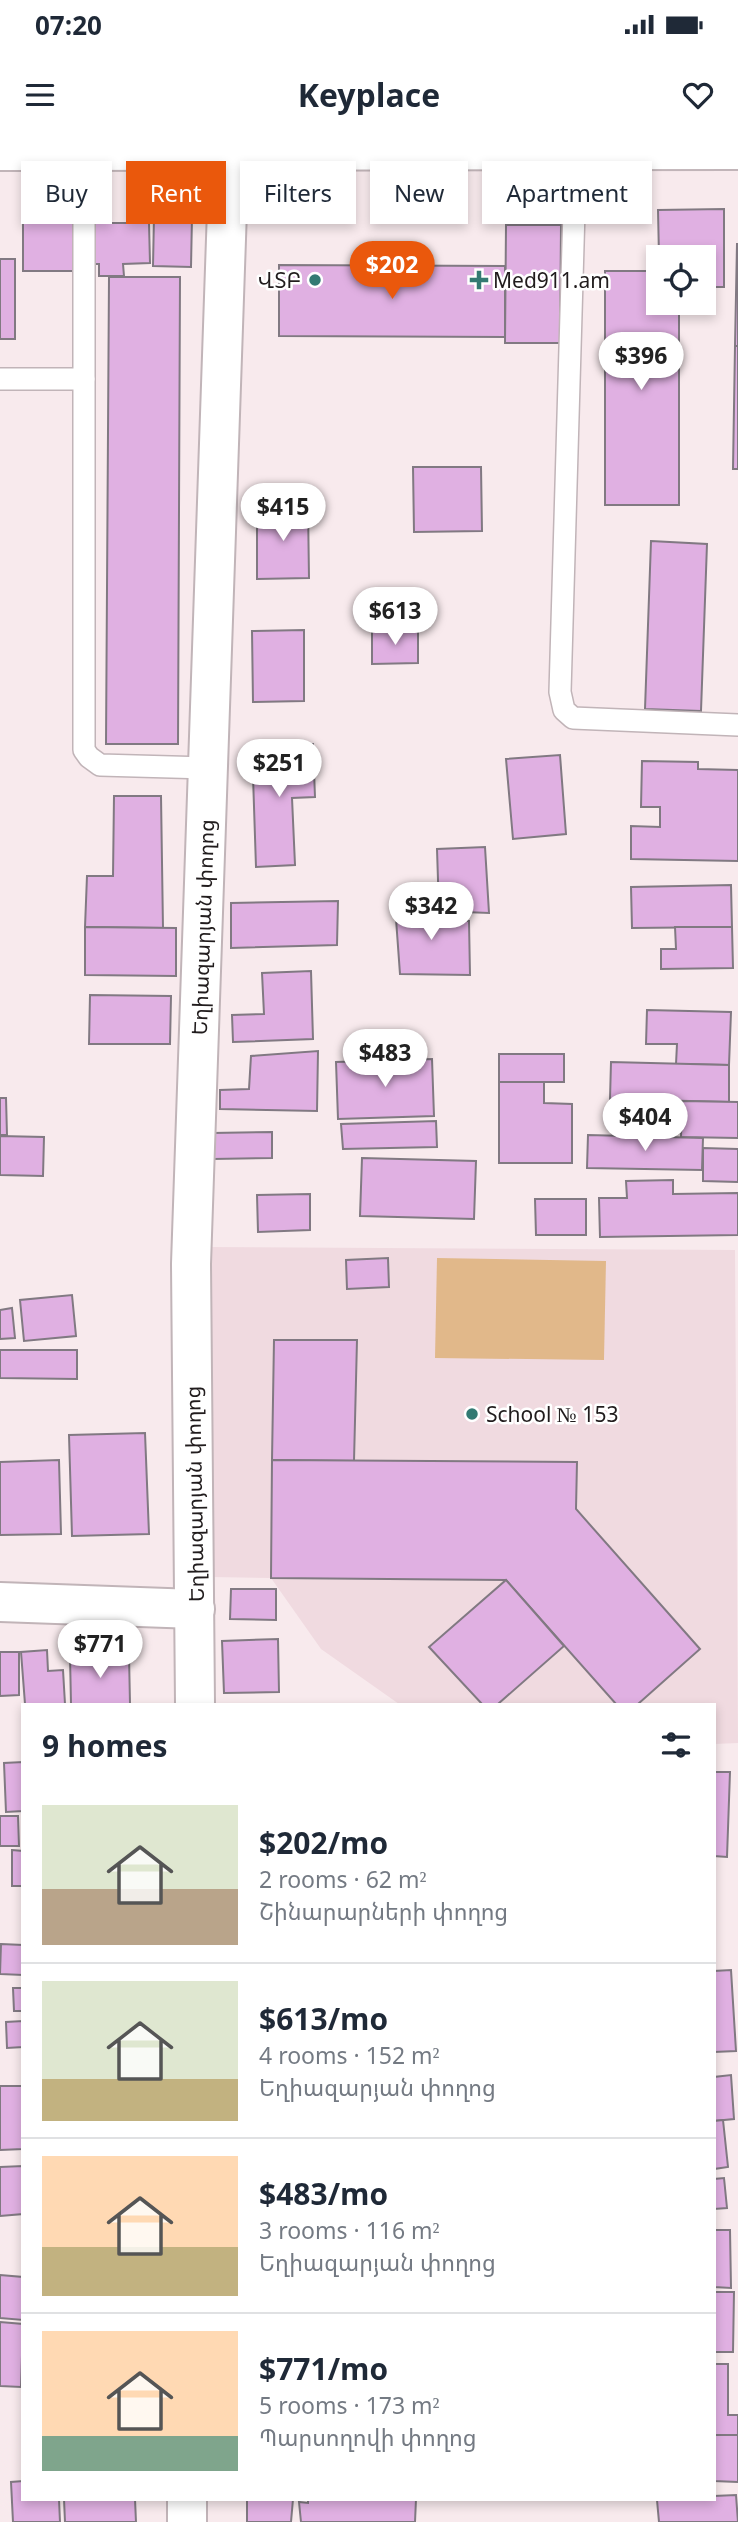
<!DOCTYPE html>
<html lang="en">
<head>
<meta charset="utf-8">
<style>
  :root { --surface:#fff; --page:#f6f6f7; --text:#1f2937; --muted:#747a83; --line:#e0e1e3; --accent:#ea580c }
  body { margin:0; font-family:Georgia,"Noto Sans Armenian",serif; background:var(--page); color:var(--text); height:100vh; display:flex; flex-direction:column; font-size:26px; white-space:nowrap }
  * { box-sizing:border-box; margin:0 }
  p { font-size:23px; color:var(--muted) }
  .icon { flex:none; width:38px; height:38px; fill:none; stroke:currentColor; stroke-width:2; stroke-linecap:round; stroke-linejoin:round }
  .map { position:relative; flex:1; overflow:hidden }
  .details { position:absolute; left:21px; top:1563px; width:695px; height:798px; display:flex; flex-direction:column; background:var(--surface); border-radius:0px; box-shadow:0 4px 10px #0003 }
  .details>* { flex:none }
  .guide { position:absolute; left:21px; top:21px; width:696px; height:63px; display:flex; gap:14px }
  .buttons { position:absolute; left:646px; top:105px; display:grid; gap:14px }
  .buttons a { display:grid; place-items:center; width:70px; height:70px; border-radius:0px; background:var(--surface); box-shadow:0 4px 10px #0003; font-size:35px }
  .price { position:absolute; translate:-50% -60px; padding:0 16px; border-radius:24px; background:#fff; color:#222; font-size:23px; line-height:46px; filter:drop-shadow(0 2px 4px #0008) }
  .price::after { content:''; position:absolute; left:50%; top:42px; width:21px; height:16px; margin-left:-10px; background:inherit; clip-path:polygon(0 0,100% 0,50% 100%) }
  .price.selected { background:var(--accent); color:#fff }
  ul { padding:0; list-style:none }
  li { display:flex; align-items:center; gap:21px; height:175px; padding:0 21px }
  li+li { border-top:2px solid var(--line) }
  li span { display:grid; place-items:center; flex:none; width:196px; height:140px; border-radius:0px; color:#555 }
  li>.icon { margin-inline-start:auto }
  span .icon { width:84px; height:84px; fill:#fffc; stroke-width:1 }
  li b { font-size:30px }
  h2 { display:flex; justify-content:space-between; align-items:center; height:84px; padding:0 21px; font-size:30px }
  .tag { padding:0 24px; border-radius:0px; background:var(--surface); box-shadow:0 4px 10px #0003; font-size:24px; line-height:63px }
  .tag.selected { background:var(--accent); color:#fff }
  .status { display:flex; justify-content:space-between; align-items:center; height:49px; padding:0 35px; background:var(--surface); direction:ltr }
  .status svg { height:19px; fill:currentColor }
  header { display:flex; justify-content:space-between; align-items:center; height:91px; padding:0 21px; background:var(--surface); font-size:32px; font-weight:700 }
  .map>svg:first-child { display:block }
  .built { fill:#f0dae0 }
  .green { fill:#e1b88a }
  .building { fill:#e0b0e2; stroke:#817982; stroke-width:2 }
  .lines { fill:none; stroke-linecap:round; stroke-linejoin:round }
  .service-casing { stroke:#c1b4b8; stroke-width:24 }
  .minor-casing { stroke:#c1b4b8; stroke-width:42 }
  .tertiary-casing { stroke:#c1b4b8; stroke-width:42 }
  .service { stroke:#fff; stroke-width:21 }
  .minor { stroke:#fff; stroke-width:38 }
  .tertiary { stroke:#fff; stroke-width:38 }
  .poi-dot { fill:#337a73; stroke:#fff; stroke-width:2.5 }
  .labels { text-anchor:middle; dominant-baseline:central; stroke-width:5; stroke-linejoin:round; paint-order:stroke }
  .poi-label { font-size:21px; fill:#211c1d; stroke:#fff; text-anchor:start }
  .street-label { font-size:21px; fill:#211c1d; stroke:#fff }
</style>
</head>
<body>
<div class="status"><b>07:20</b><svg viewBox="0 0 49 12"><path d="M0 12V9h3v3zM5 12V6h3v6zM10 12V3h3v9zM15 12V0h3v12zM26 1h20v11H26zM47 4h2v5h-2z"/></svg></div>
<header><svg class="icon" aria-label="menu" viewBox="0 0 24 24"><path d="M4 6h16M4 12h16M4 18h16"/></svg>Keyplace<svg class="icon" aria-label="heart" viewBox="0 0 24 24"><path d="M12 20l-8-8c-3-5 5-10 8-4 3-6 11-1 8 4z"/></svg></header>
<div class="map">
<svg width="738" height="2382" viewBox="0 0 738 2382">
  <rect width="100%" height="100%" fill="#f8eaed"/>
  <polygon class="built" points="204,1107 735,1110 738,1603 714,1604 714,1564 399,1564 321,1509 271,1438 211,1437"/>
  <polygon class="green" points="437,1118 606,1121 604,1220 435,1218"/>
  <g class="building">
    <polygon points="724,69 724,147 704,147 704,117 659,117 658,70"/>
    <polygon points="154,76 192,77 191,127 153,126"/>
    <polygon points="23,79 75,80 74,131 23,131"/>
    <polygon points="89,83 149,83 150,123 123,124 124,136 99,136 99,124 90,124"/>
    <polygon points="506,85 561,85 560,203 505,203"/>
    <polygon points="737,104 738,104 738,206 735,206"/>
    <rect x="0" y="119" width="15" height="80"/>
    <polygon points="279,125 505,126 505,197 279,196"/>
    <polygon points="605,131 658,131 658,163 679,163 679,365 605,365"/>
    <polygon points="109,137 180,137 178,604 106,604"/>
    <polygon points="735,206 738,206 738,329 733,329"/>
    <polygon points="413,327 481,327 482,391 414,392"/>
    <polygon points="308,367 309,438 257,439 257,368"/>
    <polygon points="651,401 707,404 701,571 645,569"/>
    <polygon points="304,490 304,561 253,562 252,491"/>
    <polygon points="372,491 418,491 418,523 372,524"/>
    <polygon points="313,604 315,657 292,658 295,725 256,727 252,606"/>
    <polygon points="560,615 566,694 513,699 506,619"/>
    <polygon points="642,621 698,622 698,629 738,630 738,721 631,719 631,686 660,687 660,667 641,667"/>
    <polygon points="114,656 161,656 163,788 85,787 87,736 113,736"/>
    <polygon points="485,707 489,773 439,771 437,709"/>
    <polygon points="731,745 732,787 632,788 631,747"/>
    <polygon points="338,761 337,805 231,808 231,763"/>
    <polygon points="433,761 435,780 469,781 470,835 400,834 395,765"/>
    <polygon points="85,787 176,788 176,836 85,835"/>
    <polygon points="675,787 732,787 733,828 661,829 661,809 676,809"/>
    <polygon points="311,831 313,899 233,902 232,875 264,874 262,833"/>
    <polygon points="90,855 171,856 170,904 89,904"/>
    <polygon points="647,870 731,872 729,925 676,924 677,904 646,904"/>
    <polygon points="318,911 317,971 220,969 220,950 249,949 251,916"/>
    <rect x="499" y="914" width="65" height="28"/>
    <polygon points="432,919 434,976 338,979 336,922"/>
    <polygon points="611,922 729,925 729,962 610,959"/>
    <polygon points="499,942 544,942 544,963 572,964 572,1023 499,1023"/>
    <polygon points="0,958 6,958 7,995 0,995"/>
    <polygon points="682,961 738,962 738,998 681,997"/>
    <polygon points="436,981 437,1007 343,1009 341,984"/>
    <polygon points="272,992 272,1018 213,1019 212,993"/>
    <polygon points="588,995 703,998 702,1030 587,1028"/>
    <polygon points="0,996 44,997 43,1036 0,1035"/>
    <polygon points="703,1008 738,1009 738,1042 703,1041"/>
    <polygon points="362,1018 476,1021 474,1079 360,1076"/>
    <polygon points="673,1040 673,1054 738,1053 738,1095 600,1097 599,1058 627,1058 626,1041"/>
    <polygon points="310,1054 310,1090 258,1092 257,1055"/>
    <polygon points="535,1059 586,1059 586,1095 536,1095"/>
    <polygon points="388,1118 389,1147 347,1149 346,1120"/>
    <polygon points="72,1155 76,1196 24,1201 20,1160"/>
    <polygon points="12,1168 15,1198 0,1199 0,1170"/>
    <polygon points="274,1200 357,1200 354,1321 272,1320"/>
    <polygon points="0,1210 77,1210 77,1239 0,1238"/>
    <polygon points="145,1293 149,1394 72,1396 69,1295"/>
    <polygon points="59,1320 61,1394 0,1395 0,1322"/>
    <polygon points="272,1320 577,1322 576,1369 700,1509 638,1564 616,1564 506,1440 271,1438"/>
    <polygon points="506,1440 564,1506 498,1564 482,1564 429,1507"/>
    <polygon points="231,1449 276,1449 276,1480 230,1479"/>
    <polygon points="278,1499 279,1552 224,1553 222,1501"/>
    <polygon points="47,1510 48,1531 63,1530 65,1564 25,1564 21,1512"/>
    <polygon points="0,1512 19,1512 19,1555 0,1556"/>
    <polygon points="129,1515 130,1564 71,1564 70,1516"/>
    <polygon points="23,1622 23,1671 6,1672 4,1623"/>
    <polygon points="714,1632 730,1632 727,1717 714,1716"/>
    <polygon points="0,1676 18,1676 19,1706 0,1706"/>
    <polygon points="12,1710 23,1711 23,1746 12,1746"/>
    <polygon points="1,1804 23,1805 23,1835 0,1834"/>
    <polygon points="731,1830 736,1911 714,1912 714,1831"/>
    <polygon points="13,1848 23,1848 23,1871 14,1871"/>
    <polygon points="23,1881 23,1907 7,1908 6,1882"/>
    <polygon points="731,1935 734,1979 714,1981 714,1937"/>
    <polygon points="0,1946 23,1946 23,2009 0,2010"/>
    <polygon points="723,1980 728,2027 714,2029 714,1981"/>
    <polygon points="23,2026 23,2074 0,2076 0,2027"/>
    <polygon points="724,2038 727,2068 714,2069 714,2039"/>
    <polygon points="714,2090 730,2090 731,2148 714,2147"/>
    <polygon points="0,2135 23,2137 23,2180 0,2178"/>
    <polygon points="714,2152 734,2152 733,2212 714,2212"/>
    <polygon points="0,2182 23,2184 21,2247 0,2246"/>
    <polygon points="714,2224 728,2224 728,2275 738,2275 738,2295 714,2295"/>
    <polygon points="714,2295 738,2295 738,2342 714,2341"/>
    <polygon points="23,2341 23,2359 59,2359 60,2382 13,2382 11,2342"/>
    <polygon points="736,2355 738,2382 659,2382 657,2360 714,2359 714,2356"/>
    <polygon points="64,2359 135,2359 136,2382 65,2382"/>
    <polygon points="247,2359 293,2359 291,2382 247,2382"/>
    <polygon points="308,2359 416,2359 415,2382 301,2382 299,2362 308,2363"/>
  </g>
  <g class="lines">
    <g class="service-casing">
      <g id="service">
        <polyline points="84,2 84,610 89,617 100,625 207,628"/>
        <polyline points="576,2 560,552 564,570 573,578 738,585"/>
        <polyline points="0,239 84,239"/>
      </g>
    </g>
    <g class="minor-casing">
      <g id="minor">
        <polyline points="0,1462 195,1469"/>
        <path id="s1" d="M195,1564l-4,-440 38,-1113"/>
        <polyline points="187,2382 187,2359"/>
      </g>
    </g>
    <g class="tertiary-casing">
      <polyline id="tertiary" points="0,11 738,10"/>
    </g>
    <use href="#service" class="service"/>
    <use href="#minor" class="minor"/>
    <use href="#tertiary" class="tertiary"/>
  </g>
  <g class="poi-dot">
    <circle cx="315" cy="140" r="7"/>
    <path d="M475.5 129.5h7v7h7v7h-7v7h-7v-7h-7v-7h7z"/>
    <circle cx="472" cy="1274" r="7"/>
  </g>
  <g class="labels">
    <g class="poi-label">
      <text x="301" y="140" text-anchor="end">ՎՏԲ</text>
      <text x="493" y="140">Med911.am</text>
      <text x="486" y="1274">School № 153</text>
    </g>
    <g class="street-label">
      <text stroke="none"><textPath href="#s1" startOffset="777">Եղիազարյան փողոց</textPath></text>
      <text transform="translate(194 1354) rotate(-91)">Եղիազարյան փողոց</text>
    </g>
  </g>
</svg>
<div class="buttons">
<a><svg class="icon" aria-label="locate" viewBox="0 0 24 24"><circle cx="12" cy="12" r="6"/><path d="M12 2v4M12 18v4M2 12h4M18 12h4"/></svg></a>
</div>
<b class="price selected" style="left:392px;top:161px">$202</b>
<b class="price" style="left:641px;top:252px">$396</b>
<b class="price" style="left:283px;top:403px">$415</b>
<b class="price" style="left:395px;top:507px">$613</b>
<b class="price" style="left:279px;top:659px">$251</b>
<b class="price" style="left:431px;top:802px">$342</b>
<b class="price" style="left:385px;top:949px">$483</b>
<b class="price" style="left:645px;top:1013px">$404</b>
<b class="price" style="left:100px;top:1540px">$771</b>
<div class="guide">
<a class="tag">Buy</a>
<a class="tag selected">Rent</a>
<a class="tag">Filters</a>
<a class="tag">New</a>
<a class="tag">Apartment</a>
</div>
<section class="details">
<h2>9 homes<svg class="icon" aria-label="filters" viewBox="0 0 24 24"><path d="M4 7h16M4 17h16"/><circle cx="9" cy="7" r="2"/><circle cx="15" cy="17" r="2"/></svg></h2>
<ul>
<li><span style="background:linear-gradient(#dfe7d0 60%,#b9a48a 0)"><svg class="icon" aria-label="home" viewBox="0 0 24 24"><path d="M3 11l9-7 9 7M6 9v11h12V9"/></svg></span><div><b>$202/mo</b><p>2 rooms · 62 m²</p><p>Շինարարների փողոց</p></div></li>
<li><span style="background:linear-gradient(#dfe7d0 70%,#c2b280 0)"><svg class="icon" aria-label="home" viewBox="0 0 24 24"><path d="M3 11l9-7 9 7M6 9v11h12V9"/></svg></span><div><b>$613/mo</b><p>4 rooms · 152 m²</p><p>Եղիազարյան փողոց</p></div></li>
<li><span style="background:linear-gradient(#ffd9b3 65%,#c2b280 0)"><svg class="icon" aria-label="home" viewBox="0 0 24 24"><path d="M3 11l9-7 9 7M6 9v11h12V9"/></svg></span><div><b>$483/mo</b><p>3 rooms · 116 m²</p><p>Եղիազարյան փողոց</p></div></li>
<li><span style="background:linear-gradient(#ffd9b3 75%,#7fa58c 0)"><svg class="icon" aria-label="home" viewBox="0 0 24 24"><path d="M3 11l9-7 9 7M6 9v11h12V9"/></svg></span><div><b>$771/mo</b><p>5 rooms · 173 m²</p><p>Պարսողովի փողոց</p></div></li>
</ul>
</section>
</div>
</body>
</html>
